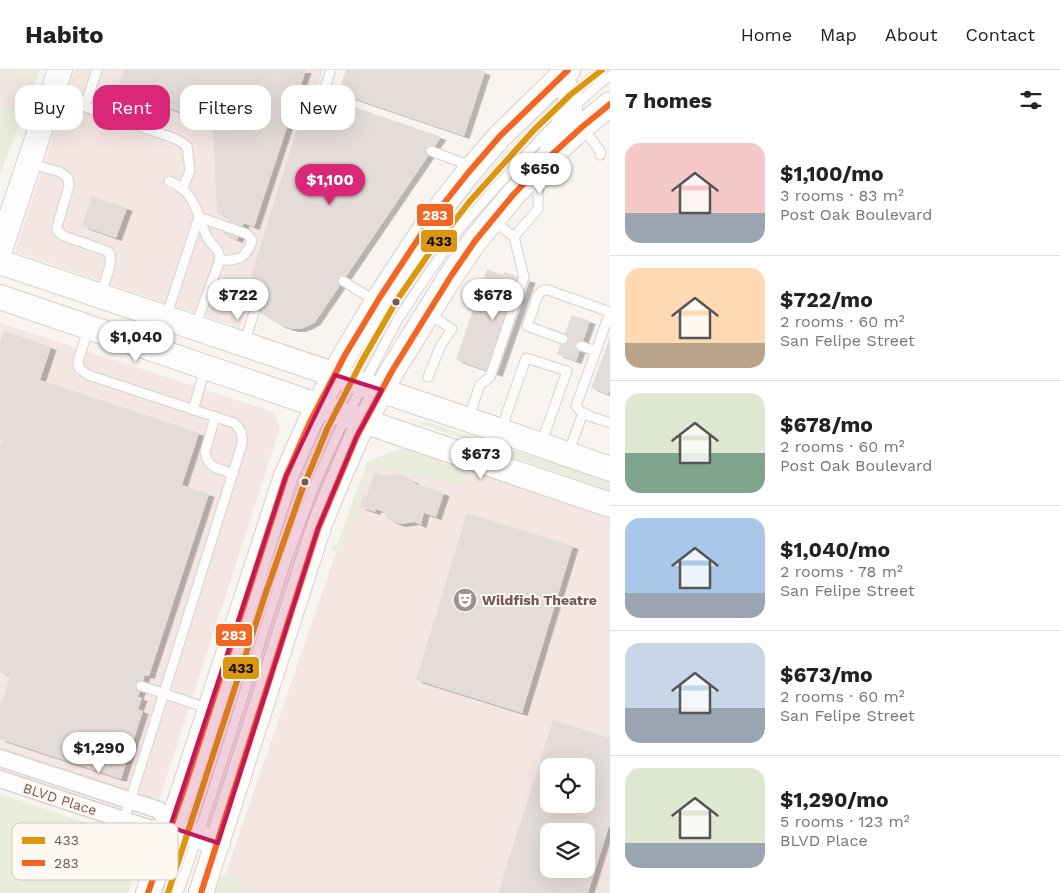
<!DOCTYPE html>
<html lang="en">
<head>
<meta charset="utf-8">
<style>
  :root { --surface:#fff; --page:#f2f2f2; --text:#222; --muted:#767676; --line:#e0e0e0; --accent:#db2777 }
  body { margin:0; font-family:"Work Sans",sans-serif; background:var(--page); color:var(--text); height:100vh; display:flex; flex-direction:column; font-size:19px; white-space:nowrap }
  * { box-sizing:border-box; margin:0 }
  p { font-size:16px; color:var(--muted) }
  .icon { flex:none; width:28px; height:28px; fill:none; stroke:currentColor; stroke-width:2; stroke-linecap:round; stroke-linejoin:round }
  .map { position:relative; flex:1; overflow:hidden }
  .sheet { display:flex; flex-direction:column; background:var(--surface); width:450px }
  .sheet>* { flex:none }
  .banner { position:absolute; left:15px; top:15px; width:475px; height:45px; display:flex; gap:10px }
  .buttons { position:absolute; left:540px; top:688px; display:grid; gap:10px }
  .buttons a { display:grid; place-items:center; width:55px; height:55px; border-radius:10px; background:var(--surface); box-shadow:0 5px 20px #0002; font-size:25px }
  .price { position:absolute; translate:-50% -42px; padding:0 11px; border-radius:18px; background:#fff; color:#222; font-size:16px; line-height:32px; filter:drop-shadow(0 1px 2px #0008) }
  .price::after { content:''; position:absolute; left:50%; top:30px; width:15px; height:11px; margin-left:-8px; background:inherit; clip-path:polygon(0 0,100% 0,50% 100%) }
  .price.active { background:var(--accent); color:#fff }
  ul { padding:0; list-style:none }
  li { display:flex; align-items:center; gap:15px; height:125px; padding:0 15px }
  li+li { border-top:1px solid var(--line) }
  li span { display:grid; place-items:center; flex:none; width:140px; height:100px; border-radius:15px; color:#555 }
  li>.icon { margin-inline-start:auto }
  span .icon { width:60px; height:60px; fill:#fffc; stroke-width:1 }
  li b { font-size:21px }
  h2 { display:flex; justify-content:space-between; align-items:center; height:60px; padding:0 15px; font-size:21px }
  .chip { padding:0 18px; border-radius:15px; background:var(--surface); box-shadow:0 5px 20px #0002; font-size:18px; line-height:45px }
  .chip.active { background:var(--accent); color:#fff }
  header { display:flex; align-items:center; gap:30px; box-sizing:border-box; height:70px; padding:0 25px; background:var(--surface); border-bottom:1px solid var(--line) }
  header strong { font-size:24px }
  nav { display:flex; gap:28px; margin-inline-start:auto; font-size:18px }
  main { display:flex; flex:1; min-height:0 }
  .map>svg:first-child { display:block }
  .residential { fill:#f0e5df }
  .commercial { fill:#f4e6e2; fill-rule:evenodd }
  .green { fill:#e9eddc }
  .building { fill:#e4dcd8; fill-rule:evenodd; filter:url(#shadow) }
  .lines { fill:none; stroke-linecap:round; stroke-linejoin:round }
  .lane-casing { stroke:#d8d1ce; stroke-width:11 }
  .street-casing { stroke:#d8d1ce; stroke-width:19 }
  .secondary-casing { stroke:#d8cfcc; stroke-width:26 }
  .lane { stroke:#fefdfd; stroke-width:9 }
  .street { stroke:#fefdfd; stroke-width:16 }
  .secondary { stroke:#fefdfd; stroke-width:24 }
  .bus-1-casing { stroke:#fef8f3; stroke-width:10 }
  .bus-2-casing { stroke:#fef8f3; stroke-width:10 }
  .bus-1 { stroke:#dd9610; stroke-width:6 }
  .bus-2 { stroke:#f26522; stroke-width:6 }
  .marked { fill:#c2185b; fill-opacity:0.2; stroke:#c2185b; stroke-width:4; stroke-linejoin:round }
  .bus-dot { fill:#755851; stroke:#fef8f3; stroke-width:2 }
  .labels { text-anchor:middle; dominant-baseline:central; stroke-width:4; stroke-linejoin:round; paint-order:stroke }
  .poi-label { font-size:14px; font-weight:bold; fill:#755851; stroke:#fef8f3; text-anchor:start }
  .street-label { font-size:14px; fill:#755851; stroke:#fef8f3 }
  .key { fill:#fef8f3; stroke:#d5c8c2; stroke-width:1 }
  .key-label { font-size:14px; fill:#755851 }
  .line-badge { stroke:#fef8f3; stroke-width:2 }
  .badge-label { font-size:14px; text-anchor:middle; font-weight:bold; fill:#fff }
  .pale-badge-label { font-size:14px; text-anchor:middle; font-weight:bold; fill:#111 }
</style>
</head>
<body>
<header>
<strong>Habito</strong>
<nav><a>Home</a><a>Map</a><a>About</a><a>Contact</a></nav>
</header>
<main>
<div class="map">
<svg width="610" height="823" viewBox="0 0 610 823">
  <defs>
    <filter id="shadow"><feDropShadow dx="5.5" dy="3" stdDeviation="0" flood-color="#0004"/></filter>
  </defs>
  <rect width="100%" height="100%" fill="#f8f4f0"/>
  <polygon class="residential" points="0,0 39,0 0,104"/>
  <g class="commercial">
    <polygon points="75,0 323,0 240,258 15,182"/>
    <polygon points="0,253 274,342 280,359 158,732 0,681"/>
    <path d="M401,378l209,69v376h-391l148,-431zM549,696h37v38h-37zM549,761h37v38h-37z"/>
  </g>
  <g class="green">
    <polygon points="5,0 39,0 35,11"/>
    <polygon points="0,36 22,44 0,104"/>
    <polygon points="405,348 433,354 488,373 580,400 610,410 610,422"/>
    <polygon points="401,378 465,402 460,417 425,405 422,410 373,394 341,478 345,480 343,484 331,480 333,475 337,475 367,392"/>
    <polygon points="0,724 144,772 128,823 0,823"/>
    <polygon points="232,802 249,823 212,823 217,807"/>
  </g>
  <g class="building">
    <polygon points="124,0 306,0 254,157 244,153 237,170 223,164 229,148 217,143 213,53 117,21"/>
    <polygon points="346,0 478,0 485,2 464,66 338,23"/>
    <polygon points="309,21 441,67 315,252 308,256 300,259 292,259 280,255 256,240 242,235"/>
    <polygon points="92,126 127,138 116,168 82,156"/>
    <polygon points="487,199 503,205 504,202 530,210 497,304 456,290"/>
    <polygon points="572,245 590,251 576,291 557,284"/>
    <polygon points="4,261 51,277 40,310 199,363 182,415 209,424 149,606 145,605 138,627 142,628 138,639 143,641 121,709 0,669 0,637 10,606 0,602 0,376 2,371 0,370 0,274"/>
    <polygon points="610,267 610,319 608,324 591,318"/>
    <polygon points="374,402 384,406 395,404 400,405 412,410 416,414 444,423 436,447 424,443 421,455 414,452 400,454 389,450 385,446 384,442 376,439 375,442 360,437 363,425 367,426"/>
    <polygon points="467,443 573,476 522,643 416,610"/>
    <path d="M553,650l57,18v89l-1,-1 -21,67h-90zM549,696h37v38h-37zM549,761h37v38h-37z"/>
  </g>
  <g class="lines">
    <g class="lane-casing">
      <g id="lane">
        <polyline points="52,25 176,69 187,76 190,101 182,119"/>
        <polyline points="322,26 331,0"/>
        <polyline points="85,36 97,0"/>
        <polyline points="574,37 599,14 610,6"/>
        <polyline points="582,57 601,82 600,85"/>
        <polyline points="431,81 471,96"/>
        <path d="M29,93l31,9 8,6 1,8 -12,41v4l7,5 45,16c5,11 -5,32 -9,43"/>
        <path d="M169,111c5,2 10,5 14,8 13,12 17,33 24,48 6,11 11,8 13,23l-25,67"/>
        <polyline points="514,167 538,139 538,104"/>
        <polyline points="343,211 377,232"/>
        <path d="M610,242l-34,94c5,10 24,13 34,17"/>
        <path d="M166,247l33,-100 48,17 5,7c-6,18 -15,20 -32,19"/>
        <path d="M89,257l-11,34 1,7 9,7 146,48c7,7 9,11 8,21l-118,376"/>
        <polyline points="563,269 527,256 538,225 543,220 548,220 610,242"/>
        <polyline points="244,274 255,239"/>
        <polyline points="581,276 596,281"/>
        <polyline points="428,307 441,275 452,259 429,244"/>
        <polyline points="193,340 205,299"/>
        <polyline points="215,347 205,382 207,389 210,394 214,397 233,404"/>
        <polyline points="468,349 480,315 490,307 524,207 514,167 494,151"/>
        <polyline points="501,360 526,288 567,301 541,374"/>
        <polyline points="568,384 583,343"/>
        <polyline points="141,616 210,639"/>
        <polyline points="168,823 266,522 302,420 328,357 362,291 397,230 428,185 470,131 534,60 570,25 602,0"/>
        <polyline points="178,823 208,736 286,492 314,416 339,361 398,249 426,207 460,158 497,116 550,59"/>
      </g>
    </g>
    <g class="street-casing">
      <polyline id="street" points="0,688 159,740 170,757 151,759 0,709"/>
    </g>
    <g class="secondary-casing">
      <g id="secondary">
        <polyline points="552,75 558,63 566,51 570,41 570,25 560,7"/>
        <polyline points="0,180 60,0"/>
        <polyline points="0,192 481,354 610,399"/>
        <polyline points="0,227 610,435"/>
        <polyline points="170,757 218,773"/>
        <polyline points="148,823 184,719 286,406 310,352 345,285 380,227 430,151 468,103 500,66 568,0"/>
        <polyline points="201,823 318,459 331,426 357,366 392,301 451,206 475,171 513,125 546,90 582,57 610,34"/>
      </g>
    </g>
    <use href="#lane" class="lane"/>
    <use href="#street" class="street"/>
    <use href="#secondary" class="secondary"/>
    <g class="bus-1-casing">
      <polyline id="bus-1" points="168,823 266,522 302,420 328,357 362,291 397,230 428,185 470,131 534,60 570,25 602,0"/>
    </g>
    <g class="bus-2-casing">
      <g id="bus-2">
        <polyline points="148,823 184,719 286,406 310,352 345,285 380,227 430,151 468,103 500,66 568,0"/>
        <polyline points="201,823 318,459 357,366 392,301 451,206 475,171 513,125 546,90 582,57 610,34"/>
      </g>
    </g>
    <use href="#bus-1" class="bus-1"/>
    <use href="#bus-2" class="bus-2"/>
  </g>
  <path class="marked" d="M335,305l47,15 -25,46 -39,93 -100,314 -48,-16 116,-351z"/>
  <defs>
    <g id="theatre-disc" transform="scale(1.25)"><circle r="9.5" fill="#a38f89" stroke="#fef8f3"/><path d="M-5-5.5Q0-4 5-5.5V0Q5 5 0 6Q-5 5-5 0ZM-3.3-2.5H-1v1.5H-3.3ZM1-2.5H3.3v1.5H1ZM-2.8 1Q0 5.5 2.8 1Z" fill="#fff"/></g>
  </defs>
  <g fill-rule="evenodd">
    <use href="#theatre-disc" x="465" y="530"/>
  </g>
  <g class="bus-dot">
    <circle cx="396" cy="232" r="4.5"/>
    <circle cx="305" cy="412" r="4.5"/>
  </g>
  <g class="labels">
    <g class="poi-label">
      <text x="482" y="530">Wildfish Theatre</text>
    </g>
    <g class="street-label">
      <text transform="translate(60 729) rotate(18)">BLVD Place</text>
    </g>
  </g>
  <rect x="12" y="753" width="166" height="57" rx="8" class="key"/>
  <rect x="22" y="767" width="23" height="7" fill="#dd9610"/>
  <rect x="22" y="790" width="23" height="6" fill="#f26522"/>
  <g class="key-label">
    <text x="54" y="775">433</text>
    <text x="54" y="798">283</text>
  </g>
  <g class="line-badge">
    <rect x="416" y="133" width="38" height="24" rx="5" fill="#f26522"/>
    <rect x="420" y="159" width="38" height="24" rx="5" fill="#dd9610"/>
    <rect x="215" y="553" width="38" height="24" rx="5" fill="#f26522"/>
    <rect x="222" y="586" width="38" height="24" rx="5" fill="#dd9610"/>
  </g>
  <g class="badge-label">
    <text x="435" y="150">283</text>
    <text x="234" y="570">283</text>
  </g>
  <g class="pale-badge-label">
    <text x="439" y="176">433</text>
    <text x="241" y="603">433</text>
  </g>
</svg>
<div class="buttons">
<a><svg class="icon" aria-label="locate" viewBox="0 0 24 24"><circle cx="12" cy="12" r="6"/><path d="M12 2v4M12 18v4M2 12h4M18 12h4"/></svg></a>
<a><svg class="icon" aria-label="layers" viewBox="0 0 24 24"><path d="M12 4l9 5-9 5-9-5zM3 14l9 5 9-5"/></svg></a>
</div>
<b class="price" style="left:540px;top:125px">$650</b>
<b class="price active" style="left:330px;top:136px">$1,100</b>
<b class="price" style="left:238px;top:251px">$722</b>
<b class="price" style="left:493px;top:251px">$678</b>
<b class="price" style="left:136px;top:293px">$1,040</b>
<b class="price" style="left:481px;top:410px">$673</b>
<b class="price" style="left:99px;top:704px">$1,290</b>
<div class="banner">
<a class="chip">Buy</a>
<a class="chip active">Rent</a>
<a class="chip">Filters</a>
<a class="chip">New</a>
</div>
</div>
<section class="sheet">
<h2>7 homes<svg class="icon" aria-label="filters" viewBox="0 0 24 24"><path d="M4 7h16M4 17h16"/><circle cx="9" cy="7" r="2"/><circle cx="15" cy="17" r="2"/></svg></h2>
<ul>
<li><span style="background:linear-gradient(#f6c9c9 70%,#9aa5b1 0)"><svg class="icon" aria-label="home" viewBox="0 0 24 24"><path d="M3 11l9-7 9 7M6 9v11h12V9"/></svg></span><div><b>$1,100/mo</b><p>3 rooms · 83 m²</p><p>Post Oak Boulevard</p></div></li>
<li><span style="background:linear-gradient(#ffd9b3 75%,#b9a48a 0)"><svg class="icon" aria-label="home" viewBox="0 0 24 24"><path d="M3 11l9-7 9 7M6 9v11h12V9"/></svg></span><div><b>$722/mo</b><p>2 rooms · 60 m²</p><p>San Felipe Street</p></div></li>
<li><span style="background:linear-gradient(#dfe7d0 60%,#7fa58c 0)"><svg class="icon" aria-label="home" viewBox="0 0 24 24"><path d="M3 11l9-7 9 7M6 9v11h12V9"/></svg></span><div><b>$678/mo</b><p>2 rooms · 60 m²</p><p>Post Oak Boulevard</p></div></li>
<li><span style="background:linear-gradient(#a9c7e8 75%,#9aa5b1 0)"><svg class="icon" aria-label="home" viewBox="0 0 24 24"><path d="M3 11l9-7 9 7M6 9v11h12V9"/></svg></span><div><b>$1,040/mo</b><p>2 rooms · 78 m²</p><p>San Felipe Street</p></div></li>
<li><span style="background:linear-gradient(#c9d6e8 65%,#9aa5b1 0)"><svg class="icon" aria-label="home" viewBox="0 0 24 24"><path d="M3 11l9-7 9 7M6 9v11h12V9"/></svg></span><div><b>$673/mo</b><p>2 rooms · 60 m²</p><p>San Felipe Street</p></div></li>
<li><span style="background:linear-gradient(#dfe7d0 75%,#9aa5b1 0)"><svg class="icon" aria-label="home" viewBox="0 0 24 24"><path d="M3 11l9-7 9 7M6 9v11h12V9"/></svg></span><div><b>$1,290/mo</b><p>5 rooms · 123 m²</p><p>BLVD Place</p></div></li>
</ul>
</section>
</main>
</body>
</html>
